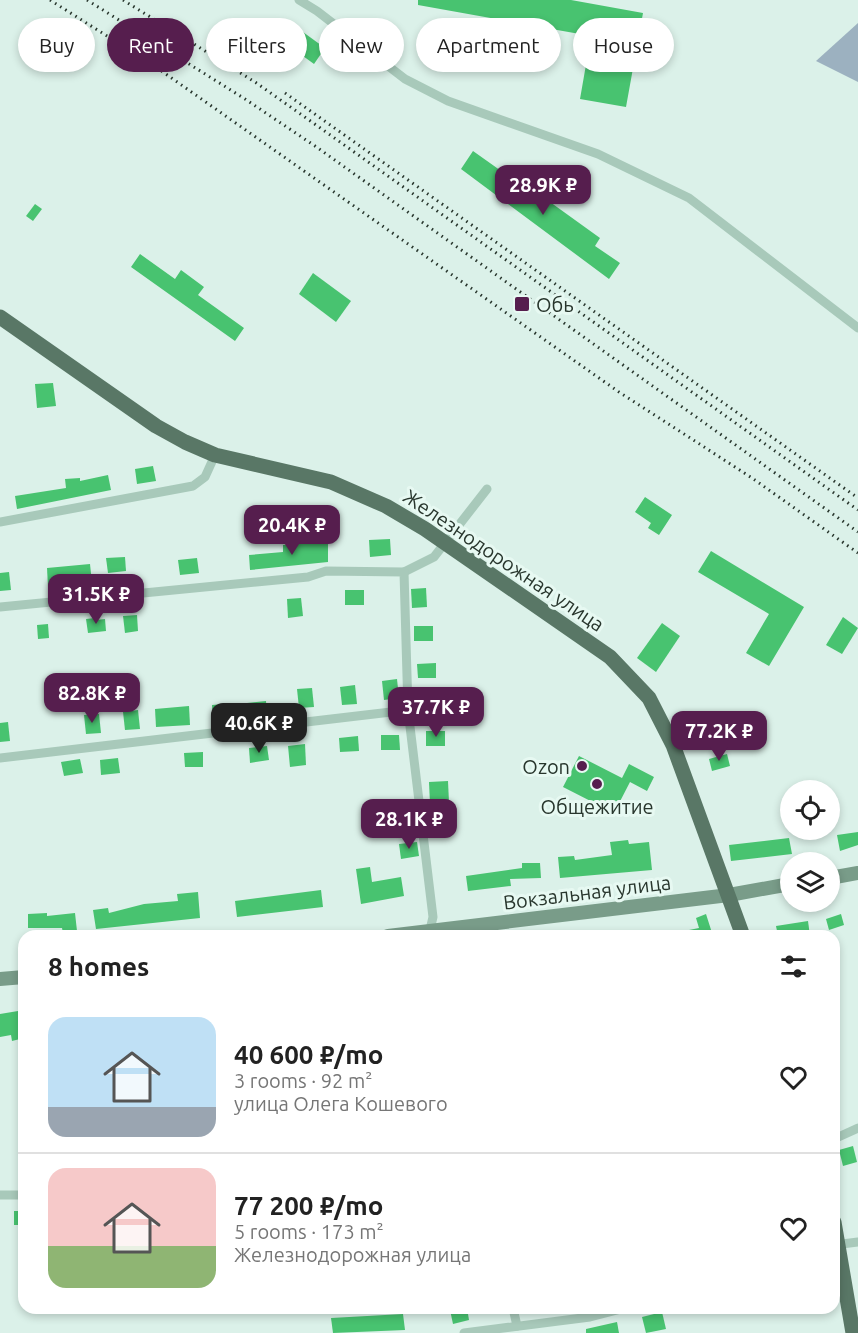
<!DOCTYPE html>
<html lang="en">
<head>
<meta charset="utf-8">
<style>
  :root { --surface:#fff; --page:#f6f6f6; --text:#222; --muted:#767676; --line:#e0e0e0; --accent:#561e4e }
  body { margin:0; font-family:Ubuntu,sans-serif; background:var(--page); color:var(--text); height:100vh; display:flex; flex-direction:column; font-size:22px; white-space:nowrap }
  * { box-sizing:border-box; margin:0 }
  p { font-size:20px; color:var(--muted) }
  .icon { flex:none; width:33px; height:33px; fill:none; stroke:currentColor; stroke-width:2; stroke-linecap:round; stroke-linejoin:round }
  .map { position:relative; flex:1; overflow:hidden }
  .drawer { position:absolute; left:18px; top:930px; width:822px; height:384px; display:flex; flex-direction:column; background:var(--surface); border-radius:18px; box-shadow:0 3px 9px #0003 }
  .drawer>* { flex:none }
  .guide { position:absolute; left:18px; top:18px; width:822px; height:54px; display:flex; gap:12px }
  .fabs { position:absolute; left:780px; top:780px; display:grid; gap:12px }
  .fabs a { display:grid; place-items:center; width:60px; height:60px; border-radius:50%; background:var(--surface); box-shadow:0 3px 9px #0003; font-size:30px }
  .price { position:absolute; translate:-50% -51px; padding:0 14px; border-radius:12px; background:var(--accent); color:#fff; font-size:20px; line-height:39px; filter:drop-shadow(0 2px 3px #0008) }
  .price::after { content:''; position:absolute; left:50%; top:36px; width:18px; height:14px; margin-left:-9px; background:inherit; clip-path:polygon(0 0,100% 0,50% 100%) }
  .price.current { background:#222; color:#fff }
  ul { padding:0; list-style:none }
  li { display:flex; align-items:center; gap:18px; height:150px; padding:0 30px }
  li+li { border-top:2px solid var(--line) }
  li span { display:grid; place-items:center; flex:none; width:168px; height:120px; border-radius:18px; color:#555 }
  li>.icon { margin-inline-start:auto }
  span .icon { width:72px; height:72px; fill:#fffc; stroke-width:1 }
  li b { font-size:26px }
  h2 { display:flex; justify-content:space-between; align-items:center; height:72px; padding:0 30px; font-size:26px }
  .chip { padding:0 21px; border-radius:27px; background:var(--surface); box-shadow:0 3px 9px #0003; font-size:21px; line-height:54px }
  .chip.current { background:var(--accent); color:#fff }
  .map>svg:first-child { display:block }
  .green { fill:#9cb1c0 }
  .building { fill:#48c370 }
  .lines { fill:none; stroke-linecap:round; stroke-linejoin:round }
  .street { stroke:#a8c9ba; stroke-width:9 }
  .secondary { stroke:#799c89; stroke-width:14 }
  .primary { stroke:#597766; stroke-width:15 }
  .rail { stroke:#28362d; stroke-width:3; stroke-dasharray:1.5 4.5; stroke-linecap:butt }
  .poi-dot { fill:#561e4e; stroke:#e7f9f2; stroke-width:2 }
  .labels { text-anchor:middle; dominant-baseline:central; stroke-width:6; stroke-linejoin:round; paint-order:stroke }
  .poi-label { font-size:20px; fill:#28362d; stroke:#e7f9f2; text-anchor:start }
  .street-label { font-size:20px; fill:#28362d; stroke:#e7f9f2 }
</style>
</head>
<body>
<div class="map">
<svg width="858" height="1333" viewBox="0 0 858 1333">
  <rect width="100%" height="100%" fill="#dbf1e9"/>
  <polygon class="green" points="858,23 858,82 816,61"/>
  <g class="building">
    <polygon points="418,0 571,0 643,13 626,107 580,99 591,36 418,5"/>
    <polygon points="296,27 325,48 314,64 285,43"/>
    <polygon points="473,151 511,178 507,183 545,210 550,202 600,238 595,246 620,263 609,279 461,169"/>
    <polygon points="35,204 42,209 33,221 26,216"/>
    <polygon points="140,254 175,279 181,270 204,287 198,295 244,328 235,341 131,267"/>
    <polygon points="313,273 351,301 336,322 299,294"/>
    <polygon points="53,383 56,406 37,408 35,384"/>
    <polygon points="153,466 156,481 137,484 135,469"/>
    <polygon points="108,475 111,490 17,509 15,496 66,488 65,479 80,478 80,481"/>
    <polygon points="645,497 672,515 659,535 648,528 651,523 635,512"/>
    <polygon points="390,539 391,555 370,557 369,540"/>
    <polygon points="328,542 328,562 250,570 249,555 283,552 283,545"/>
    <polygon points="711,551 804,607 769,666 746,653 769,614 698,572"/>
    <polygon points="125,557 126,571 108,573 106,558"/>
    <polygon points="197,558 199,573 180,575 178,560"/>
    <polygon points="90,564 92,583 48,587 47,568"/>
    <polygon points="9,572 11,590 0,591 0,573"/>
    <polygon points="426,588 427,607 412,608 411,589"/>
    <rect x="345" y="590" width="19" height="15"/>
    <polygon points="301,598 303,616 288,618 287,599"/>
    <polygon points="137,615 138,631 125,633 123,616"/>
    <polygon points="843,617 858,628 842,654 826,645"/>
    <polygon points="95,618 96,620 105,619 106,631 88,633 86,619"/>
    <polygon points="662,623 680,636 656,672 637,658"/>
    <polygon points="48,624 49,638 38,639 37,625"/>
    <rect x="414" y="626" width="19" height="15"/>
    <polygon points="436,663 436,678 418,678 417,664"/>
    <polygon points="397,679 399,698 384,700 382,681"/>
    <polygon points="355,685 357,704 342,705 340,687"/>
    <polygon points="312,688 314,707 299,708 297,689"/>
    <polygon points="266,701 267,716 248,717 247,703"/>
    <polygon points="462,702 463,717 444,717 443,703"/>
    <polygon points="225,704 226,721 213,722 212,705"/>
    <polygon points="189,706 190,725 156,727 155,709"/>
    <polygon points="138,710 140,729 125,730 123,712"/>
    <polygon points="99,714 101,733 86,734 84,715"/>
    <polygon points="8,722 10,741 0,742 0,723"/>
    <rect x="426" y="731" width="19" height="15"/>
    <polygon points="381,735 399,735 400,750 381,750"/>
    <polygon points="358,736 359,751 340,752 339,738"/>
    <polygon points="305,744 306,765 290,767 288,746"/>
    <polygon points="267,746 269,760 250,763 249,748"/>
    <polygon points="203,752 203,767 185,767 184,753"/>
    <polygon points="727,754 730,766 712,771 709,759"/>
    <polygon points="579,756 622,778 629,764 654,777 647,791 630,782 614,813 563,787"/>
    <polygon points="118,758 120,773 101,775 100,760"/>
    <polygon points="80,759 83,773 64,776 61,762"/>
    <polygon points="448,781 450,824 431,825 429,782"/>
    <polygon points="858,832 858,845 840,851 837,835"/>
    <polygon points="789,838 792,854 731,861 729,845"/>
    <polygon points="628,840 629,844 649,842 652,870 560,878 558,857 574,856 575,860 612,855 610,842"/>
    <polygon points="417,842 419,856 401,859 399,844"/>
    <polygon points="522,863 540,863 541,878 510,879 511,886 468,891 466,876 522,868"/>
    <polygon points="370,867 372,882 401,877 404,896 361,904 356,869"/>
    <polygon points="321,890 323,907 237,917 235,901"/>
    <polygon points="198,892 200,918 96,929 93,910 108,908 109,913 144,904 178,901 177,894"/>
    <polygon points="47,913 47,916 75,913 77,931 63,933 62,928 28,928 28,914"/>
    <polygon points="706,914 713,936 680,936 679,932 699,928 696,918"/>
    <polygon points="841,914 844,925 829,930 826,919"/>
    <polygon points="808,921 810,936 778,936 776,926"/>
    <polygon points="24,1010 24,1038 12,1041 11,1035 0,1037 0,1014"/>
    <polygon points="853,1146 857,1162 843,1166 839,1150"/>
    <rect x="14" y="1211" width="10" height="14"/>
    <polygon points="459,1308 467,1308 469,1320 453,1324 450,1310"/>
    <polygon points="662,1312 666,1329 646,1333 642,1317"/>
    <polygon points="403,1314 405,1330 333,1333 331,1318"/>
    <polygon points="617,1322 619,1333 586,1333 586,1329"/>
  </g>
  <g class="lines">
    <g class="street">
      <polyline points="299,0 317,11 405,79 448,101 598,154 689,198 858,328"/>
      <polyline points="0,522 193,486 205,477 215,455"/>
      <polyline points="404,572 434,557 487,489"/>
      <polyline points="0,607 308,577 326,571 404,572 408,710 433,917 429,934"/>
      <polyline points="0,758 408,710"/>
      <polyline points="834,1139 858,1128"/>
      <polyline points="0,1195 24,1195"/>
      <polyline points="834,1245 858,1242"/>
      <polyline points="513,1308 517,1326"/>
      <polyline points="464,1333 590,1317 625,1308"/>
    </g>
    <g class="secondary">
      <polyline points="830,878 858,873"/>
      <polyline points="388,936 729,895 790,884"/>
      <polyline points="0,979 24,977"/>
    </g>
    <g class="primary">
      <polyline points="0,317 156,426 185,442 215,455 331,482 386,506 425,529 610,657 649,698 673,745 743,936"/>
      <polyline points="834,1222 853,1333"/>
    </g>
    <g class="rail">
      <polyline points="50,0 153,65 619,392 752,478 858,553"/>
      <polyline points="87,0 245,99 315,146 858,532"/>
      <polyline points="123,0 255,82 326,132 858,510"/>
      <polyline points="285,93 858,498"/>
    </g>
  </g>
  <g class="poi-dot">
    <rect x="514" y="296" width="16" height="16" rx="3"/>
    <circle cx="582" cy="766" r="6"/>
    <circle cx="597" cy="784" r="6"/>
  </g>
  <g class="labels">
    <g class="poi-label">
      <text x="536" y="304">Обь</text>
      <text x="570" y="766" text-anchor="end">Ozon</text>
      <text x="597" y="806" text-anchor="middle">Общежитие</text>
    </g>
    <g class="street-label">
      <text transform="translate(504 560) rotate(34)">Железнодорожная улица</text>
      <text transform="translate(587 892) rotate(-7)">Вокзальная улица</text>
    </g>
  </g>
</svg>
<div class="fabs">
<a><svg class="icon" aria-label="locate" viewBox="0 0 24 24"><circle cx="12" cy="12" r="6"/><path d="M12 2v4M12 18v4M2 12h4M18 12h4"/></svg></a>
<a><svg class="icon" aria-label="layers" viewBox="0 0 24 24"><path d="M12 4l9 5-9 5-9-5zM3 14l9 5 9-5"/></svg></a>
</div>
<b class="price" style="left:543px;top:216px">28.9K ₽</b>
<b class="price" style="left:292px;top:556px">20.4K ₽</b>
<b class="price" style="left:96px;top:625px">31.5K ₽</b>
<b class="price" style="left:92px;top:724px">82.8K ₽</b>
<b class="price" style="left:436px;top:738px">37.7K ₽</b>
<b class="price current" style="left:259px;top:754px">40.6K ₽</b>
<b class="price" style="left:719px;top:762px">77.2K ₽</b>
<b class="price" style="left:409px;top:850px">28.1K ₽</b>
<div class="guide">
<a class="chip">Buy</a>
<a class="chip current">Rent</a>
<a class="chip">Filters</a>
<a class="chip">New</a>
<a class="chip">Apartment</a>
<a class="chip">House</a>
</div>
<section class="drawer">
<h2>8 homes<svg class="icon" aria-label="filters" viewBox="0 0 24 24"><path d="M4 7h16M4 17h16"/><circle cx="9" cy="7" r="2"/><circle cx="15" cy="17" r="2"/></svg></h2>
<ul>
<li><span style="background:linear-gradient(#bfe0f5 75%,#9aa5b1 0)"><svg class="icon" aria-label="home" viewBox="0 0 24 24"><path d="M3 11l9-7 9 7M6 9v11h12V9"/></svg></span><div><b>40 600 ₽/mo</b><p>3 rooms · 92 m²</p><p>улица Олега Кошевого</p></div><svg class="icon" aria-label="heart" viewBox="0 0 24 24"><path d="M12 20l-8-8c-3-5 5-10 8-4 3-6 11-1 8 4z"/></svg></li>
<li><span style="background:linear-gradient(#f6c9c9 65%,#8fb573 0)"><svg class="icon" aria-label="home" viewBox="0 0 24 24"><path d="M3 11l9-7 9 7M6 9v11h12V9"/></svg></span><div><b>77 200 ₽/mo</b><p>5 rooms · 173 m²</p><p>Железнодорожная улица</p></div><svg class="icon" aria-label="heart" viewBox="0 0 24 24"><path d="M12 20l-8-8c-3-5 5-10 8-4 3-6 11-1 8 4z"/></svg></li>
</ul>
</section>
</div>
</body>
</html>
